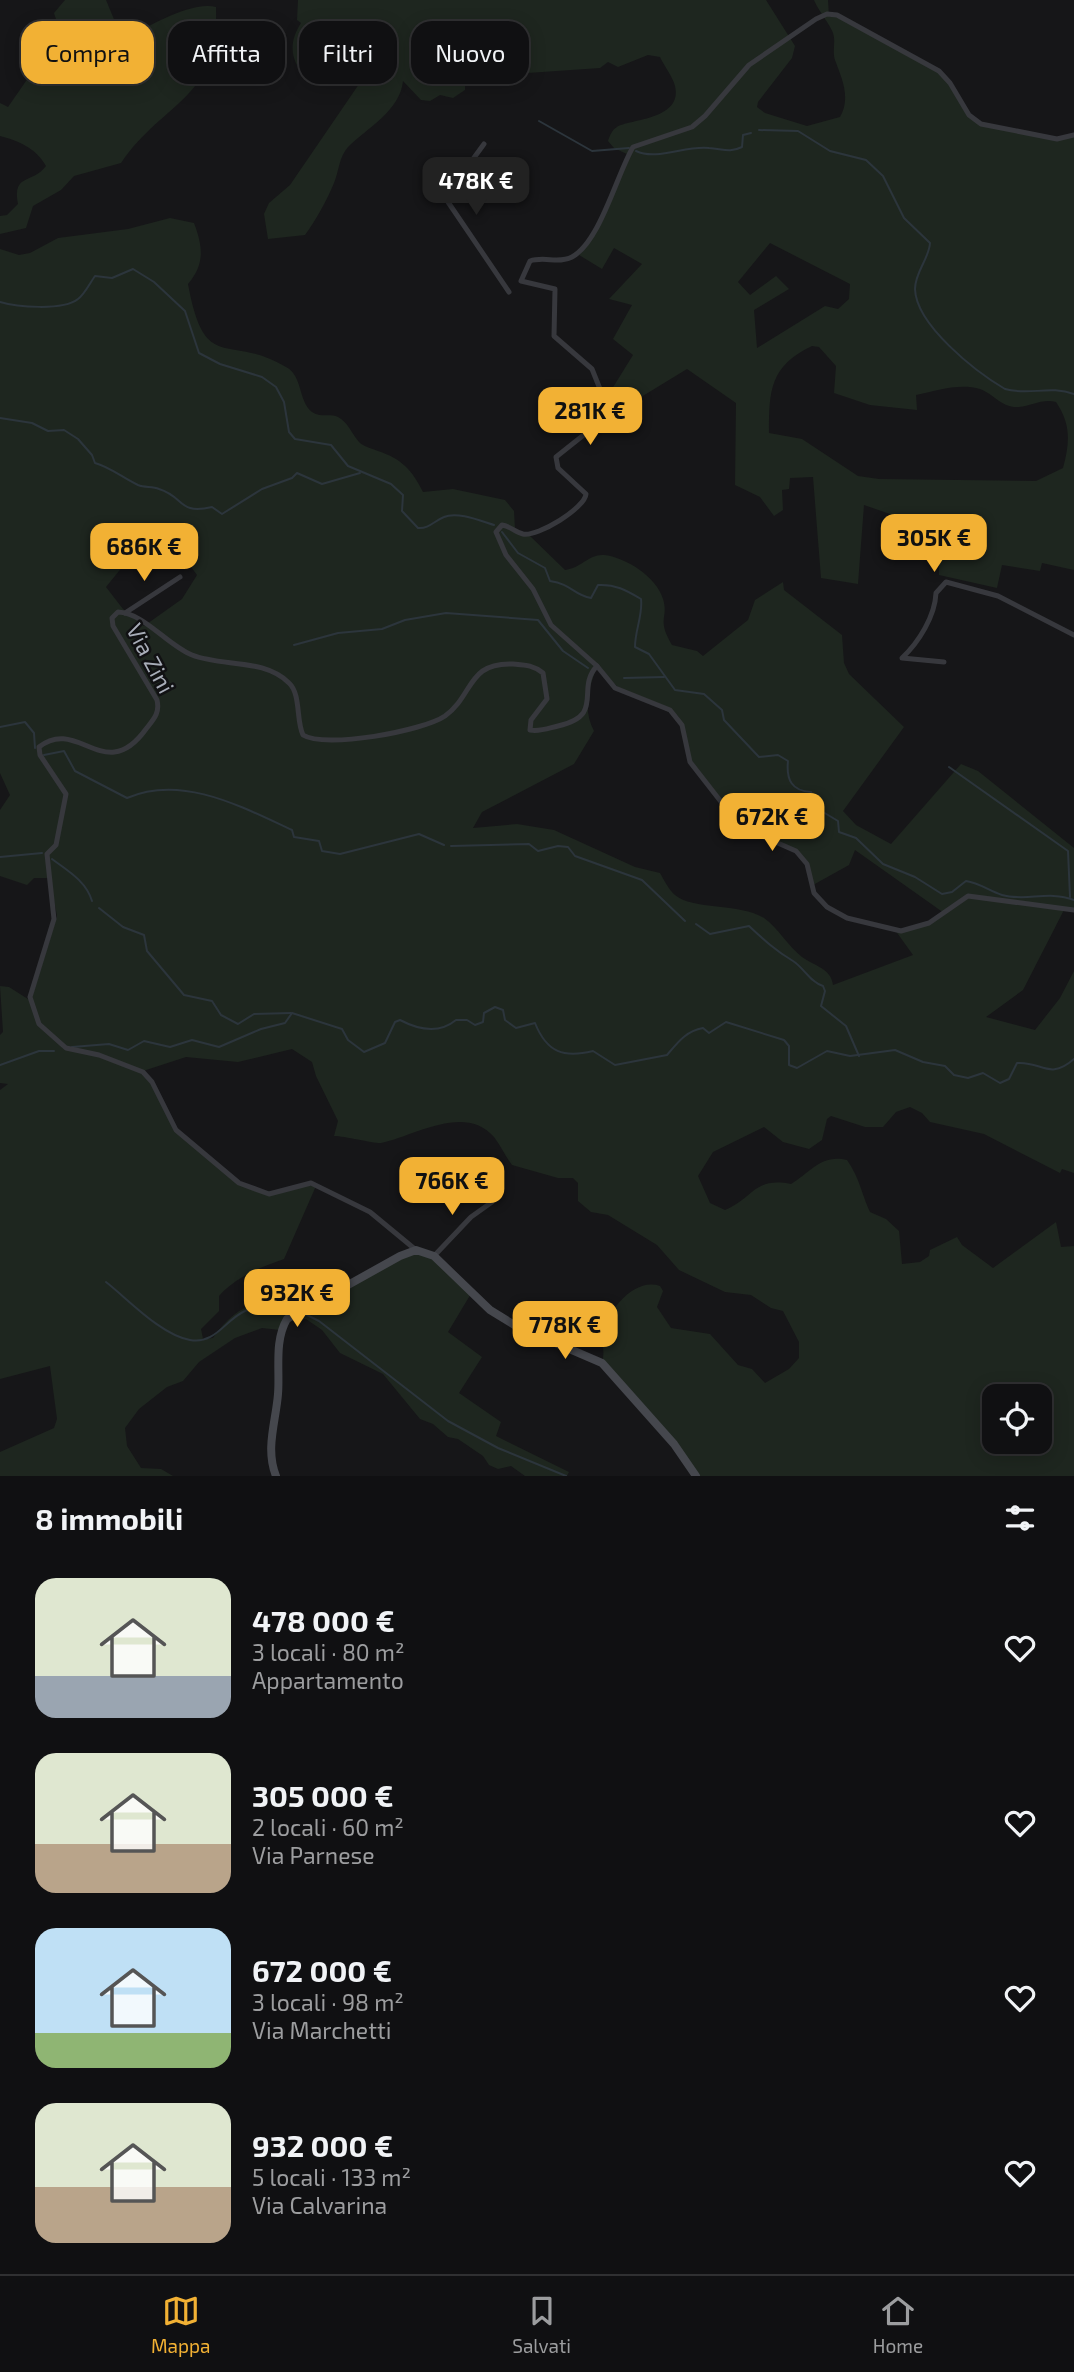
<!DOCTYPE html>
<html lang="it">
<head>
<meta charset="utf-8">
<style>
  :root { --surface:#101012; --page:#19191b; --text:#f1f3f6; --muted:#9c9d9f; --line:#303032; --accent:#f2b134 }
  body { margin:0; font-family:"Exo 2",sans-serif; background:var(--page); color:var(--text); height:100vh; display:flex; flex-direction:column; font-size:26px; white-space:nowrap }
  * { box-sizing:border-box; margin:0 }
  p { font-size:23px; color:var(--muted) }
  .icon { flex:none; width:38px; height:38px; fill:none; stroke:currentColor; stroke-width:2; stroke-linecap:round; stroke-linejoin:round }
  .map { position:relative; height:1476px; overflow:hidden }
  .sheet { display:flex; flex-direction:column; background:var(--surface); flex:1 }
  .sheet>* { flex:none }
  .hud { position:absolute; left:21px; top:21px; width:700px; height:63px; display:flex; gap:14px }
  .fabs { position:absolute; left:982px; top:1384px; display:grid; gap:14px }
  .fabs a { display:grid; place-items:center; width:70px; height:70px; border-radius:14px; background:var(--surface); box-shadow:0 4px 18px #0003,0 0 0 2px var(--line); font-size:35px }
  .price { position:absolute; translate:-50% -60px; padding:0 16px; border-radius:14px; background:var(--accent); color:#111; font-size:23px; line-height:46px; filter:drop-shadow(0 2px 4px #0008) }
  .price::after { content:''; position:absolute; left:50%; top:42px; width:21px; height:16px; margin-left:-10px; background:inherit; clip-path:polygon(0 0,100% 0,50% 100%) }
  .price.selected { background:#222; color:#fff }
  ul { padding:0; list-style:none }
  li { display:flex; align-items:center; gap:21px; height:175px; padding:0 35px }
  li span { display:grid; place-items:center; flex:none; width:196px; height:140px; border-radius:21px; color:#555 }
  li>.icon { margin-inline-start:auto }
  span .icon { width:84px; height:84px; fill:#fffc; stroke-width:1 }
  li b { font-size:30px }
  h2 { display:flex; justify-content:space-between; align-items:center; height:84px; padding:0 35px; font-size:30px }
  .pill { padding:0 24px; border-radius:21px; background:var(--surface); box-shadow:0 4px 18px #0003,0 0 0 2px var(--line); font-size:24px; line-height:63px }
  .pill.selected { background:var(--accent); color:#111 }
  .dock { display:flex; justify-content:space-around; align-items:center; height:98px; border-top:2px solid var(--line); background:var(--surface); font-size:19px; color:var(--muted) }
  .dock a { display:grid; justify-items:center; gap:4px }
  .dock .selected { color:var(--accent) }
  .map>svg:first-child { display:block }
  .green { fill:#1e261f; fill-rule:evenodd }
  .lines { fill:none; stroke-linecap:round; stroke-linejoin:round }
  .stream { stroke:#2c353c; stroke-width:2 }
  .street { stroke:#37383d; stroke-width:5 }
  .secondary { stroke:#45474d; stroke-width:8 }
  .labels { text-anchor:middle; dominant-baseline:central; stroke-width:5; stroke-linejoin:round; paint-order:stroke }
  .street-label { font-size:23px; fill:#a8adb8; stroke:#111113 }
</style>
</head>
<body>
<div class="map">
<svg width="1074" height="1476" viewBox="0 0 1074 1476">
  <rect width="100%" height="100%" fill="#161618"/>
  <g class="green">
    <path d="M65,0h41l17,41c20,-13 70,-41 93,-34 3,94 -51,92 -95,156l-47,13 -13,14 -28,16 -7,22 -26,6v-18l7,-1 11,-11c-6,-31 15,-20 28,-38 -10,-18 -27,-25 -46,-30v-33l8,4 34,-49 14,3 3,-32 -5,-16z"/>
    <path d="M298,0h468l29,46 -3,12 -34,44 -1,5 8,6 42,13 33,-9c11,-19 2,-38 -5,-57 -3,-8 1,-19 -2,-27 -2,-7 -15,-23 -19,-33h14l1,16 14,2 95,52c16,15 22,36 38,51l74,18 24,-3v434l-32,-7 -2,8 -38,-6 -5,23 -58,-13v-44l-75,-26 -6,79 -37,-6 -8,-101 -23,1 -1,11 -7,1 1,20 -9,6 -14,-19 -25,-12 1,-82 -49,-34 -77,47 -3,-19 26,-42 -20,-16 19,-34 -23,-6 33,-35 -28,-16 -12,21 -23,-14 18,-25 32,-75 -15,-7 -6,-7c2,-6 4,-11 9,-14 13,-8 66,-7 58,-41 -2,-9 -11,-20 -15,-29l-12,-2 -30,12 -10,-5 -8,6 -87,6 -9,-10 -48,3 -1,7 10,6v10l-12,8 -13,-3 -10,6 -9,-1 -18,-19c-3,30 -36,47 -55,66 -9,10 -9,24 -14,36 -7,17 -18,37 -29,52l-37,4 -4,-25 5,-11 21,-18 80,-117 -18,-11 -31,9 -23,1c-9,-15 -6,-30 3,-44l-4,-3zM770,243l80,41 -1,15 -11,10 -13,-3 -68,42 -3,-38 35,-21 -13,-13 -26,19 -12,-13zM812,346l7,1 17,19 -2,27 36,12 47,5 -1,-15c20,-4 43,-12 64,-6 14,5 21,19 39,18 12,-1 24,-9 37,-5 15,22 14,40 7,66l-27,13 -157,-2 -21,-3 -56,-37 -33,-6c0,-43 1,-67 43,-87z"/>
    <path d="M170,218l24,5c9,24 11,41 -6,61 17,92 39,48 98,83 17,9 12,34 26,45 8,6 18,1 26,5 10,5 14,17 21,25 5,5 12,6 19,9 24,8 34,19 45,41l30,-3 52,11 9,11 1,19 14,5 36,35c16,-2 24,-16 39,-15 21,2 53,22 59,44 6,20 -7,19 9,46l25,6 6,5 45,-36 7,-20 28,-18 1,8 58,45 2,28 5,11 55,53 -61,84 13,14 35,19 70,-80 17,7 96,77v62l-9,-2 -42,82 -37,27 49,13 25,-32 14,-27v202l-12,-4 -2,4 -76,-39 -54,-12 -8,-9 -12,-6 -14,5 -13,15h-18l-34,-11 -4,3 -5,21 -13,9 -26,-7 -19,-15 -51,25 -15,24 12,27 15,7c29,-12 28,-33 66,-26 20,-12 30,-30 56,-24 13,19 14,32 23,52l16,7 13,12 3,33 18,-2 9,-6 1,-6 27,-13 5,8 31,23 63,-46 5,25 13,-1v230h-378l-94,-113c3,-11 0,-18 1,-28 3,-23 31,-58 57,-49l3,5 -6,16 14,21 39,6 28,31 14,4 13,14 24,-14 10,-11v-16l-16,-31 -12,-3 -20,-13 -26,-3 -46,-22 -22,-25 -49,-30 -17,-3 -13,-11v-18l-5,-5h-15l-46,-13c-7,-9 -11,-19 -18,-28 -29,-34 -80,-1 -113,6 -5,1 -36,-7 -47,-7l4,-15 -22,-45 -4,-14 -20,-13 -54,13 -52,-5 -46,15c18,16 23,38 37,58 8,11 64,55 76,59 23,7 40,-5 63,-3l-32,73c-23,8 -48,18 -65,37v15l-18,18 2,10 10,-1c24,-34 48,-43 86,-27l117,-61 18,6 38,36 -24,40 34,25 -23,36 42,29 -5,14 73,36 -2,4h-42l-14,-10 -13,3 -9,-4 -6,-9 -25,-17 -10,-2 -15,-13 -13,-5 -37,-45 -43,-21 -18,-23 -16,-11h-19l-7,11 -18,-2 -27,10 -36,24 -16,19 -16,6 -28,22 -14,19 2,18 14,22 20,1 12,7h-173v-24l54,-24 3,-9 -7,-53 -50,13v-289l8,-6 -8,-1v-48l3,-3 -3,-46 9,1 22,14 26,-85 -7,-38h-16l-7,7 -27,-9v-66l10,-15 -10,-22v-524l19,6 11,-2 28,-15 70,-9zM132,555l51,1 14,19 -15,24 -38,27 -21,-17 -17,-22zM597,667l25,24 56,25 14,47 38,49 16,15 55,27 12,31 36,-20 6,-15 89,63 -25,13 -24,4 18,25 -80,30c-2,-17 -19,-19 -31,-28 -14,-11 -24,-29 -38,-39 -24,-15 -72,-8 -89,-23 -6,-5 -11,-15 -15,-22l-25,-6 -81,-37 -37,-6 -44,4 9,-16 92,-48 20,-33c-11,-20 -6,-42 3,-64zM994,1396h46v46h-46z"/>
  </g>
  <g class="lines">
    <g class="stream">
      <polyline points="539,121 592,151 629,148"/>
      <path d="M759,130l39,1 32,20 36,9 17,16 21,42 26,25c-1,16 -15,29 -15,46 1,36 61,83 90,100 23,7 45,-4 69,5"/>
      <path d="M636,151c21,10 50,-6 73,-3 14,1 21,5 33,-1l1,-12 8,-2"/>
      <path d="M0,302c16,5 63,9 78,-3 6,-4 12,-16 17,-23l17,2 21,-9 21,13 31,29 14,42 21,11 42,13 14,10 8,15 5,30 6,7 36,6 17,21 43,18 12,11 -1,16 16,17c11,1 16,-7 26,-11 13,-6 37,4 50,8"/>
      <path d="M0,418l32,5 16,8 16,-1 14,9 14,16 3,8c15,4 28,15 43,22 7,3 14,1 21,4 26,8 19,26 53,18l10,7 40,-25 30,-11 5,-5 25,11 38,-11"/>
      <path d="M502,532l16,21 27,15 5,13c22,3 23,14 41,17l7,-13c17,-1 28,5 43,14 2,16 -6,31 -6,48l14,7 26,36 29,4 18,16 2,10 35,37 19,-2 10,6c-2,19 4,30 23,31l7,17 20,12 1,11 17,6 27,26 32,13 27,17 10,-2 14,-11c14,2 23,10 36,14 24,7 46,-5 72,5"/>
      <polyline points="294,645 338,633 382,629 405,620 446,613 538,620 563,651 588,668"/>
      <polyline points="624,678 664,677"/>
      <polyline points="0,727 25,722 34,733 35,748"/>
      <path d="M44,755l20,-4 11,20 52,27c55,-24 115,9 165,32l2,7 25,4 3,10 18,3 79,-20 25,11"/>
      <polyline points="949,767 1068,851 1070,897"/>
      <polyline points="451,846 529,844 538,851 558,846 568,847 575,856 642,880 685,921"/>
      <polyline points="0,857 42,853"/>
      <path d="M52,859c16,12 34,22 40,42"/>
      <polyline points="99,908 123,927 144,935 147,951 184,995 212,1001 221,1015 238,1024 254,1014 291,1013"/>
      <path d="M696,924l14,10 39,-8c15,14 27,25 44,35 11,7 17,21 30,25l2,5 -4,15 25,20 13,30"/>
      <path d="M72,1047l37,-3 19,6 16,-9 26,6 22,-7 27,7 42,-18 24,-6 7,-10 50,16 6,11 16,12 21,-9 10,-21 5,-2c19,10 39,14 56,0h11l8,5 8,-3 1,-9 11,-6 8,3 2,10 11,8 19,-5c12,30 29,35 58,28l22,14 52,-10c11,-13 19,-24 36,-27l6,5 17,-11 58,18 5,6v19l8,3 30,-17 23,5 45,-6 28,12 22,4 9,9 14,3 15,-5 17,10 9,-4 8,-16c25,-2 32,18 57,-4"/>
      <polyline points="0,1065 39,1051 54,1051"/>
      <path d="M106,1282c23,18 55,53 84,58 25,5 36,-21 55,-29 15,-7 33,-3 47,1"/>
      <polyline points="305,1314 319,1321 448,1421 498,1448 566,1476"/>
    </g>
    <g class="street">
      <path d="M1074,135l-17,4 -76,-15 -12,-9 -19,-32 -11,-12 -102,-56 -10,-1 -11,5 -67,46 -44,51 -13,11 -59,20c-16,27 -33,95 -61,110 -13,7 -28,-1 -42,4l-9,20 34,8 -1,47 38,33 18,45 -54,43 2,11 28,26c-1,14 -48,43 -63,40 -8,-2 -13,-8 -21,-9l-6,7 10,23 27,34 18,36 46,41 18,22 55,22 12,15 8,37 39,50 19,18 48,21 11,13 7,29 13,14 20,11 54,13 28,-8 39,-27 106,14"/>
      <polyline points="484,144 449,192 448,202 509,292"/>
      <polyline points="125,613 180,577"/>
      <path d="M944,662l-42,-4c17,-16 33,-42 34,-65l10,-11 52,14 76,39"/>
      <path d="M416,1250l-46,-38 -59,-29 -42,11 -30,-11 -63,-53 -24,-48 -9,-10 -44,-17 -33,-7 -27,-24 -9,-27 24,-78 -7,-65 9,-9 10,-51 -26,-39 -1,-8c39,-31 66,39 107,-18 8,-10 14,-16 11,-29l-44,-74 -1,-8 6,-6c26,1 49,33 74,43 30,12 72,3 97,28 12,11 7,38 14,52 22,14 120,-4 142,-19 29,-21 22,-54 68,-52 12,1 20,1 30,9l4,26 -16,21 -1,10c10,2 19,-2 28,-4 48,-11 17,-37 39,-60"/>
      <polyline points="434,1256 471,1217 492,1202"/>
    </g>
    <path class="secondary" d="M276,1476c-11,-27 0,-55 2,-82 2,-24 -4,-53 9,-75l113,-63 16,-6 18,6 56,54 26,16 86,37 72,81 22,32"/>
  </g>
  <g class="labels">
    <g class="street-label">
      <text transform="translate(151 658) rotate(62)">Via Zini</text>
    </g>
  </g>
</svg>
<div class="fabs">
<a><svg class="icon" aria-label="locate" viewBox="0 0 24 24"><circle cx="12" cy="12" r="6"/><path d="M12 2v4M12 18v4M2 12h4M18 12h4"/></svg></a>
</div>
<b class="price selected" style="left:476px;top:217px">478K €</b>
<b class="price" style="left:590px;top:447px">281K €</b>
<b class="price" style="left:934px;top:574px">305K €</b>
<b class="price" style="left:144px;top:583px">686K €</b>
<b class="price" style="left:772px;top:853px">672K €</b>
<b class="price" style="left:452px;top:1217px">766K €</b>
<b class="price" style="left:297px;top:1329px">932K €</b>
<b class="price" style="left:565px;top:1361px">778K €</b>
<div class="hud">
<a class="pill selected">Compra</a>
<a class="pill">Affitta</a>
<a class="pill">Filtri</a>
<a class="pill">Nuovo</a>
</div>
</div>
<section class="sheet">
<h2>8 immobili<svg class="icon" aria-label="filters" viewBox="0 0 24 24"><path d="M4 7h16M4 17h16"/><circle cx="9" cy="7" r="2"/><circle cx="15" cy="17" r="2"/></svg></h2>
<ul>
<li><span style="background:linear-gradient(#dfe7d0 70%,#9aa5b1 0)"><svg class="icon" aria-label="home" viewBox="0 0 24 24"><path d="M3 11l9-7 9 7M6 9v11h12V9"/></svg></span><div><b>478 000 €</b><p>3 locali · 80 m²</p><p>Appartamento</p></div><svg class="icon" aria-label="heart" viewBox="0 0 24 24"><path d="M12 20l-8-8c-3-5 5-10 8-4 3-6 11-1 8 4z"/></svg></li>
<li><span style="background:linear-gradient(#dfe7d0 65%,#b9a48a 0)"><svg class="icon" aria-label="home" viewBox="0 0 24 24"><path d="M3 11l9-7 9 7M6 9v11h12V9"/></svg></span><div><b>305 000 €</b><p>2 locali · 60 m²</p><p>Via Parnese</p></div><svg class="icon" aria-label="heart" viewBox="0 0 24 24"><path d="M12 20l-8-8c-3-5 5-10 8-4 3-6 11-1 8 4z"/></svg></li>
<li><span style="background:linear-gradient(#bfe0f5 75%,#8fb573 0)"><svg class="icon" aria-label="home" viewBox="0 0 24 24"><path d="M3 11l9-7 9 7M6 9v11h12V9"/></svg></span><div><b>672 000 €</b><p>3 locali · 98 m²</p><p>Via Marchetti</p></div><svg class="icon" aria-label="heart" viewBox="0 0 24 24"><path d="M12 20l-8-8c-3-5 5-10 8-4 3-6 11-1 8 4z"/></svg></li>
<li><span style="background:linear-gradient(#dfe7d0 60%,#b9a48a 0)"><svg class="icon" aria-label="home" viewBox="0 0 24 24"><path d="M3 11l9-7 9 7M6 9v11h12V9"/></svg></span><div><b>932 000 €</b><p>5 locali · 133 m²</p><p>Via Calvarina</p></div><svg class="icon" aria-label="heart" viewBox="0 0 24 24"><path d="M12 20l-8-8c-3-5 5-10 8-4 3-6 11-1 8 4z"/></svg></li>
</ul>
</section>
<nav class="dock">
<a class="selected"><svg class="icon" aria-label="map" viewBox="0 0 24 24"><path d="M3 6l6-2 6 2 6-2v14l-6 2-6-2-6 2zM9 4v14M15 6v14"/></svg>Mappa</a>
<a><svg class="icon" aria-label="saved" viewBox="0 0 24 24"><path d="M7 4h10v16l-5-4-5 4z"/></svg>Salvati</a>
<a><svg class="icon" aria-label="home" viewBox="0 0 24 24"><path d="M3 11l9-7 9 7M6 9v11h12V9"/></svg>Home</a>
</nav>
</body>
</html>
